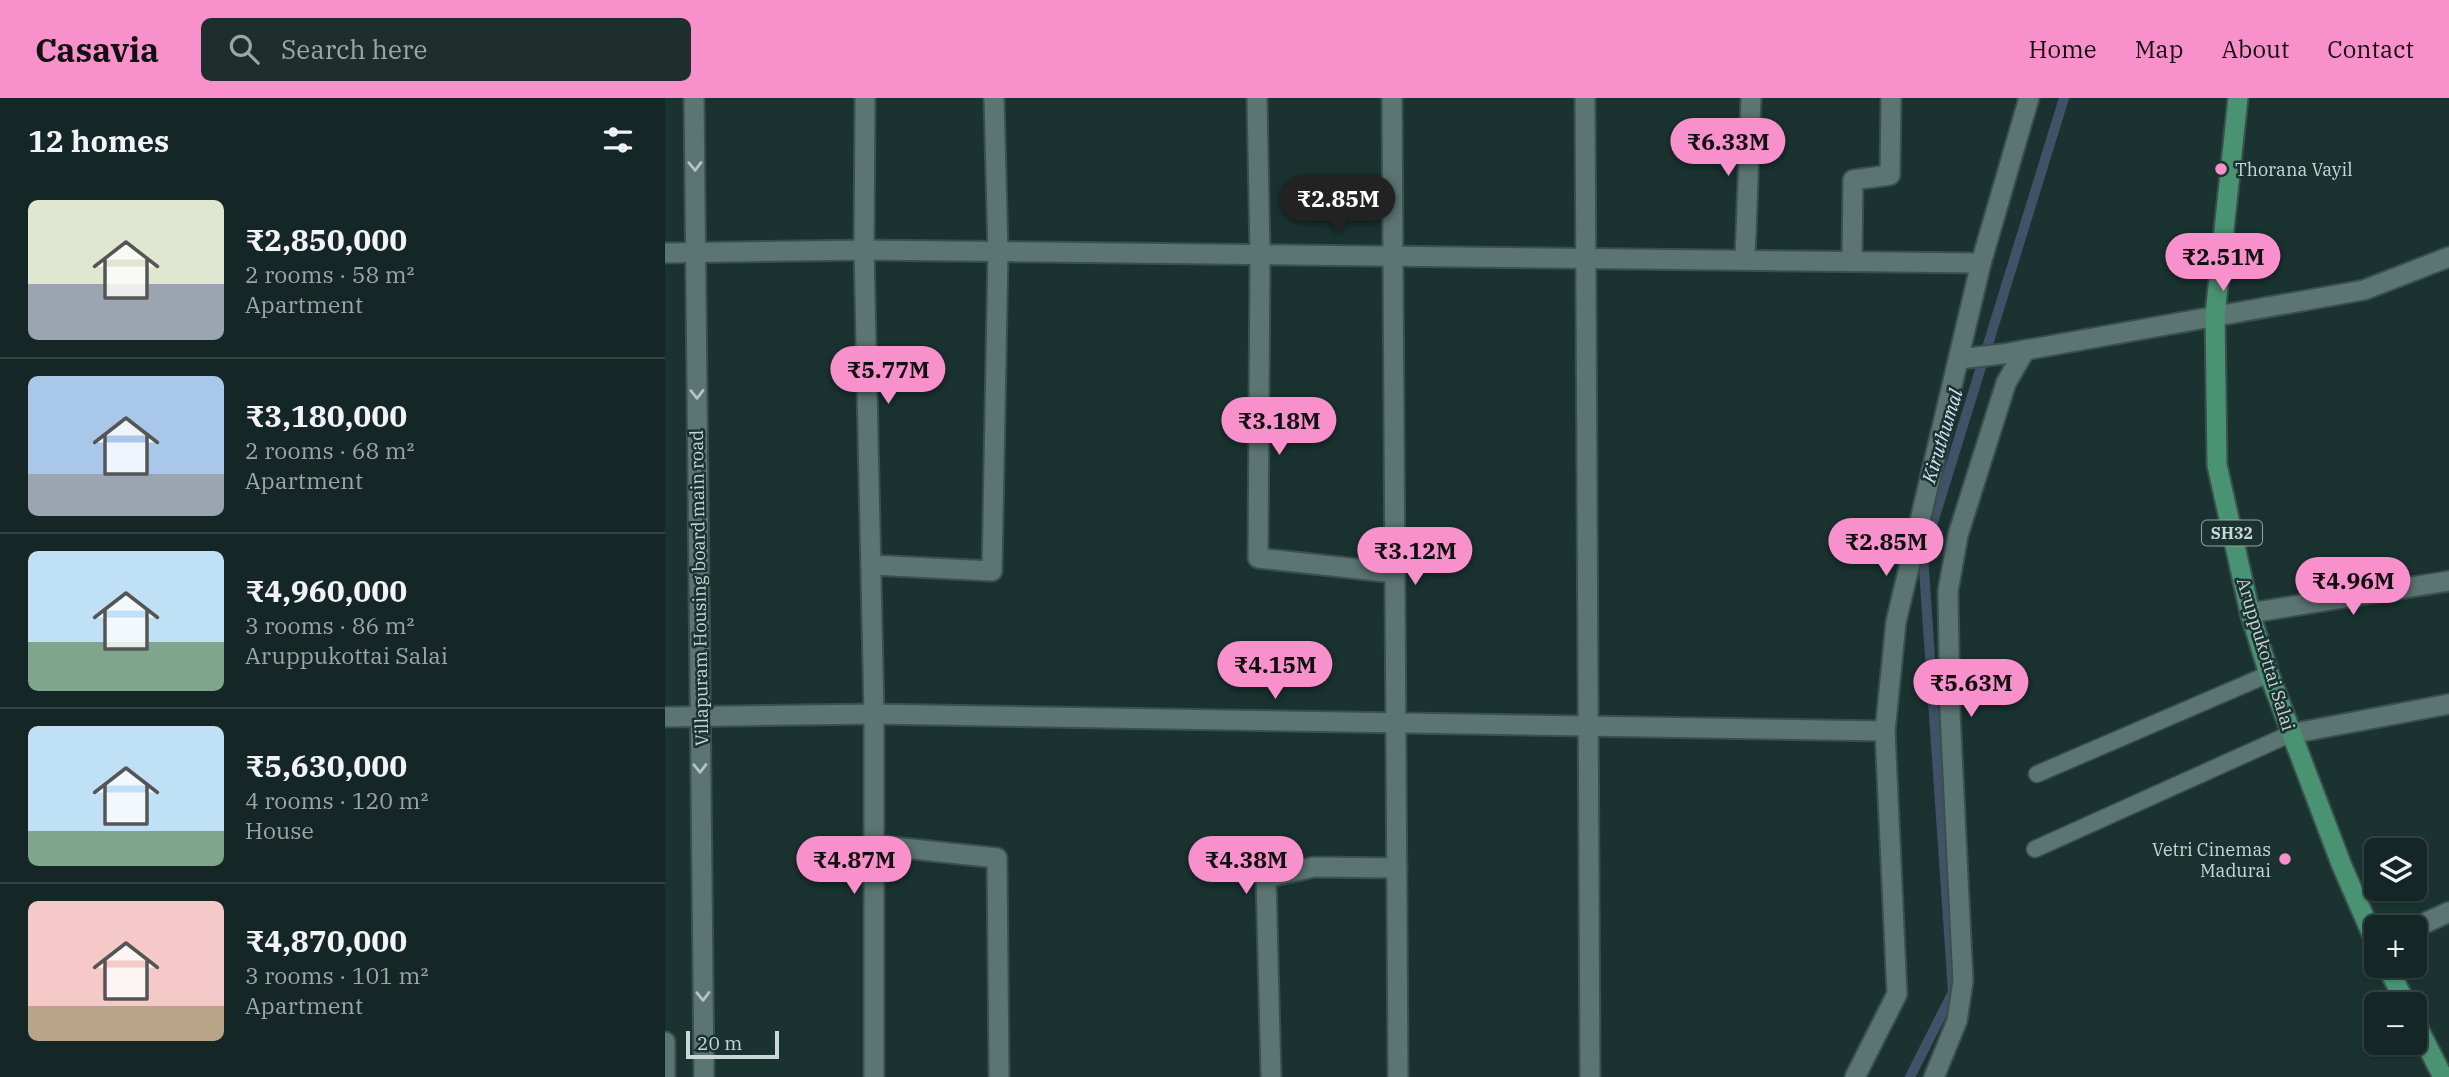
<!DOCTYPE html>
<html lang="en">
<head>
<meta charset="utf-8">
<style>
  :root { --surface:#142625; --page:#1d2e2d; --text:#f1f3f6; --muted:#9da5a7; --line:#334342; --accent:#f890cc }
  body { margin:0; font-family:"IBM Plex Serif",serif; background:var(--page); color:var(--text); height:100vh; display:flex; flex-direction:column; font-size:26px; white-space:nowrap }
  * { box-sizing:border-box; margin:0 }
  p { font-size:23px; color:var(--muted) }
  .icon { flex:none; width:38px; height:38px; fill:none; stroke:currentColor; stroke-width:2; stroke-linecap:round; stroke-linejoin:round }
  .map { position:relative; flex:1; overflow:hidden }
  .side { display:flex; flex-direction:column; background:var(--surface); width:665px }
  .side>* { flex:none }
  .fabs { position:absolute; left:1699px; top:740px; display:grid; gap:14px }
  .fabs a { display:grid; place-items:center; width:63px; height:63px; border-radius:10px; background:var(--surface); box-shadow:0 2px 5px #0004,0 0 0 2px var(--line); font-size:35px }
  .scale { position:absolute; left:21px; bottom:18px; width:93px; box-sizing:border-box; padding-left:7px; border:4px solid #c9d7d6; border-top:0; font-size:19px; line-height:24px; white-space:nowrap; color:#c9d7d6; -webkit-text-stroke:5px #1a3331; paint-order:stroke }
  .price { position:absolute; translate:-50% -60px; padding:0 16px; border-radius:24px; background:var(--accent); color:#111; font-size:23px; line-height:46px; filter:drop-shadow(0 2px 4px #0008) }
  .price::after { content:''; position:absolute; left:50%; top:42px; width:21px; height:16px; margin-left:-10px; background:inherit; clip-path:polygon(0 0,100% 0,50% 100%) }
  .price.current { background:#222; color:#fff }
  ul { padding:0; list-style:none }
  li { display:flex; align-items:center; gap:21px; height:175px; padding:0 28px }
  li+li { border-top:2px solid var(--line) }
  li span { display:grid; place-items:center; flex:none; width:196px; height:140px; border-radius:10px; color:#555 }
  li>.icon { margin-inline-start:auto }
  span .icon { width:84px; height:84px; fill:#fffc; stroke-width:1 }
  li b { font-size:30px }
  h2 { display:flex; justify-content:space-between; align-items:center; height:84px; padding:0 28px; font-size:30px }
  header { display:flex; align-items:center; gap:42px; box-sizing:border-box; height:98px; padding:0 35px; background:var(--accent); color:#111 }
  header strong { font-size:33px }
  nav { display:flex; gap:38px; margin-inline-start:auto; font-size:24px }
  .search { width:490px; height:63px; background:var(--page); display:flex; align-items:center; gap:18px; box-sizing:border-box; padding:0 24px; border-radius:10px; color:var(--muted); font-size:26px }
  main { display:flex; flex:1; min-height:0 }
  .map>svg:first-child { display:block }
  .lines { fill:none; stroke-linecap:round; stroke-linejoin:round }
  .stream { stroke:#405267; stroke-width:10 }
  .service-casing { stroke:#3a4f4e; stroke-width:19 }
  .minor-casing { stroke:#3a4f4e; stroke-width:23 }
  .primary-casing { stroke:#3a4f4e; stroke-width:23 }
  .service { stroke:#5b7573; stroke-width:16 }
  .minor { stroke:#5b7573; stroke-width:19 }
  .primary { stroke:#499272; stroke-width:19 }
  .oneway { stroke:#b3c3c2 }
  .poi-dot { fill:#f890cc; stroke:#1a3331; stroke-width:2.5 }
  .labels { text-anchor:middle; dominant-baseline:central; stroke-width:5; stroke-linejoin:round; paint-order:stroke }
  .shield { fill:#1a3331; stroke:#94a6a4; stroke-width:2 }
  .shield-label { font-size:16px; font-weight:bold; fill:#c9d7d6 }
  .poi-label { font-size:18px; fill:#c9d7d6; stroke:#1a3331; text-anchor:start }
  .street-label { font-size:18px; fill:#c9d7d6; stroke:#1a3331 }
  .water-label { font-size:19px; font-style:italic; fill:#d6e5f6; stroke:#1a3331 }
</style>
</head>
<body>
<header>
<strong>Casavia</strong>
<div class="search"><svg class="icon" aria-label="search" viewBox="0 0 24 24"><circle cx="10" cy="10" r="6"/><path d="M15 15l6 6"/></svg>Search here</div>
<nav><a>Home</a><a>Map</a><a>About</a><a>Contact</a></nav>
</header>
<main>
<section class="side">
<h2>12 homes<svg class="icon" aria-label="filters" viewBox="0 0 24 24"><path d="M4 7h16M4 17h16"/><circle cx="9" cy="7" r="2"/><circle cx="15" cy="17" r="2"/></svg></h2>
<ul>
<li><span style="background:linear-gradient(#dfe7d0 60%,#9aa5b1 0)"><svg class="icon" aria-label="home" viewBox="0 0 24 24"><path d="M3 11l9-7 9 7M6 9v11h12V9"/></svg></span><div><b>₹2,850,000</b><p>2 rooms · 58 m²</p><p>Apartment</p></div></li>
<li><span style="background:linear-gradient(#a9c7e8 70%,#9aa5b1 0)"><svg class="icon" aria-label="home" viewBox="0 0 24 24"><path d="M3 11l9-7 9 7M6 9v11h12V9"/></svg></span><div><b>₹3,180,000</b><p>2 rooms · 68 m²</p><p>Apartment</p></div></li>
<li><span style="background:linear-gradient(#bfe0f5 65%,#7fa58c 0)"><svg class="icon" aria-label="home" viewBox="0 0 24 24"><path d="M3 11l9-7 9 7M6 9v11h12V9"/></svg></span><div><b>₹4,960,000</b><p>3 rooms · 86 m²</p><p>Aruppukottai Salai</p></div></li>
<li><span style="background:linear-gradient(#bfe0f5 75%,#7fa58c 0)"><svg class="icon" aria-label="home" viewBox="0 0 24 24"><path d="M3 11l9-7 9 7M6 9v11h12V9"/></svg></span><div><b>₹5,630,000</b><p>4 rooms · 120 m²</p><p>House</p></div></li>
<li><span style="background:linear-gradient(#f6c9c9 75%,#b9a48a 0)"><svg class="icon" aria-label="home" viewBox="0 0 24 24"><path d="M3 11l9-7 9 7M6 9v11h12V9"/></svg></span><div><b>₹4,870,000</b><p>3 rooms · 101 m²</p><p>Apartment</p></div></li>
</ul>
</section>
<div class="map">
<svg width="1784" height="979" viewBox="0 0 1784 979">
  <rect width="100%" height="100%" fill="#1a3331"/>
  <g class="lines">
    <polyline class="stream" points="1245,979 1288,894 1258,457 1399,0"/>
    <g class="service-casing">
      <g id="service">
        <polyline points="1372,676 1604,576"/>
        <polyline points="1370,751 1625,636"/>
      </g>
    </g>
    <g class="minor-casing">
      <g id="minor">
        <polyline points="29,0 39,979"/>
        <polyline points="200,0 199,152 209,616 209,979"/>
        <polyline points="592,0 595,156 593,460 730,475"/>
        <polyline points="727,0 733,979"/>
        <polyline points="920,0 925,979"/>
        <polyline points="0,155 199,152 1316,165"/>
        <polyline points="1080,161 1086,0"/>
        <polyline points="1187,163 1188,82 1225,77 1226,0"/>
        <polyline points="1294,261 1338,256 1699,192 1784,159"/>
        <polyline points="206,467 327,473 333,154 329,0"/>
        <polyline points="1585,515 1784,483"/>
        <polyline points="0,619 209,616 1220,633"/>
        <polyline points="1625,636 1784,606"/>
        <polyline points="209,747 332,760 334,979"/>
        <polyline points="1749,830 1784,814"/>
        <polyline points="0,944 0,979"/>
        <polyline points="606,979 601,780 649,769 732,770"/>
        <polyline points="1190,979 1232,896 1220,633 1231,524 1316,165 1364,0"/>
        <polyline points="1269,979 1292,923 1298,883 1285,614 1283,493 1293,437 1341,285 1360,252"/>
      </g>
    </g>
    <g class="primary-casing">
      <g id="primary">
        <polyline points="1573,0 1550,217 1552,367 1585,515 1604,576 1677,768 1712,848"/>
        <polyline points="1722,868 1741,906"/>
        <polyline points="1750,924 1778,979"/>
      </g>
    </g>
    <use href="#service" class="service"/>
    <use href="#minor" class="minor"/>
    <use href="#primary" class="primary"/>
  </g>
  <defs><path id="oneway-chevron" d="M-2-3.5L2.5 0L-2 3.5" fill="none" stroke-width="1.6" stroke-linecap="round" stroke-linejoin="round" transform="scale(1.75)"/></defs>
  <g class="oneway">
    <use href="#oneway-chevron" transform="translate(30 68) rotate(89)"/>
    <use href="#oneway-chevron" transform="translate(32 296) rotate(89)"/>
    <use href="#oneway-chevron" transform="translate(35 670) rotate(89)"/>
    <use href="#oneway-chevron" transform="translate(38 898) rotate(89)"/>
  </g>
  <g class="poi-dot">
    <circle cx="1556" cy="71" r="7"/>
    <circle cx="1620" cy="761" r="7"/>
  </g>
  <g class="labels">
    <rect class="shield" x="1537" y="422.5" width="60" height="25" rx="5"/>
    <g class="shield-label">
      <text x="1567" y="435">SH32</text>
    </g>
    <g class="poi-label">
      <text x="1570" y="71">Thorana Vayil</text>
      <text x="1606" y="751" text-anchor="end">Vetri Cinemas<tspan x="1606" dy="21">Madurai</tspan></text>
    </g>
    <g class="street-label">
      <text transform="translate(34 490) rotate(-91)">Villapuram Housing board main road</text>
      <text transform="translate(1601 556) rotate(73)">Aruppukottai Salai</text>
    </g>
    <g class="water-label">
      <text transform="translate(1277 338) rotate(-73)">Kiruthumal</text>
    </g>
  </g>
</svg>
<div class="fabs">
<a><svg class="icon" aria-label="layers" viewBox="0 0 24 24"><path d="M12 4l9 5-9 5-9-5zM3 14l9 5 9-5"/></svg></a>
<a>+</a>
<a>−</a>
</div>
<div class="scale">20 m</div>
<b class="price" style="left:1063px;top:80px">₹6.33M</b>
<b class="price current" style="left:673px;top:137px">₹2.85M</b>
<b class="price" style="left:1558px;top:195px">₹2.51M</b>
<b class="price" style="left:223px;top:308px">₹5.77M</b>
<b class="price" style="left:614px;top:359px">₹3.18M</b>
<b class="price" style="left:1221px;top:480px">₹2.85M</b>
<b class="price" style="left:750px;top:489px">₹3.12M</b>
<b class="price" style="left:1688px;top:519px">₹4.96M</b>
<b class="price" style="left:610px;top:603px">₹4.15M</b>
<b class="price" style="left:1306px;top:621px">₹5.63M</b>
<b class="price" style="left:189px;top:798px">₹4.87M</b>
<b class="price" style="left:581px;top:798px">₹4.38M</b>
</div>
</main>
</body>
</html>
